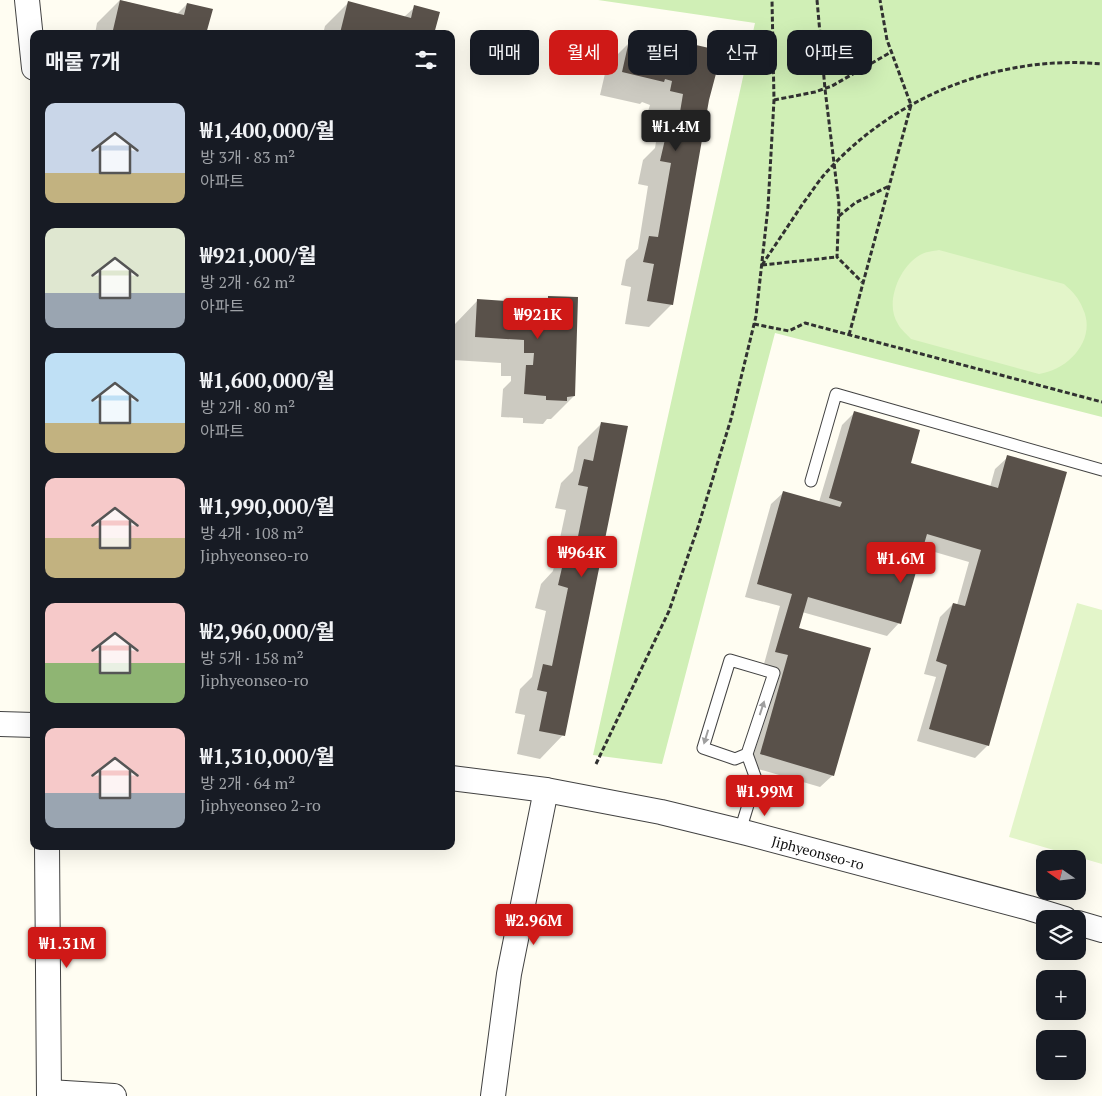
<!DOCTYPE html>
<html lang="ko">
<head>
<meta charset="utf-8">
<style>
  :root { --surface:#171b24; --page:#20242c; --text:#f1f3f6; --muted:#9ea1a6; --accent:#cf1917 }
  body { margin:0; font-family:"PT Serif","Noto Sans KR",serif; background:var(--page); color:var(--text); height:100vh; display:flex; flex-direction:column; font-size:19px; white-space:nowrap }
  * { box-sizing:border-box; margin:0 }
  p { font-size:16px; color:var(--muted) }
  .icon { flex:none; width:28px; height:28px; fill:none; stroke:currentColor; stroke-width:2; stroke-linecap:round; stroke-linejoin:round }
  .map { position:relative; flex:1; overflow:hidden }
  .sheet { position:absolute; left:30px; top:30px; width:425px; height:820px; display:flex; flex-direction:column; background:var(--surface); border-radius:10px; box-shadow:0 5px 20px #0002 }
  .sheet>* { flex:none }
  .banner { position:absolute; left:470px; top:30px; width:475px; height:45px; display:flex; gap:10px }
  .needle { width:32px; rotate:284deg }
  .fabs { position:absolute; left:1036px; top:850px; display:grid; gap:10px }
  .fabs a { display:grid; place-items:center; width:50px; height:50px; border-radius:10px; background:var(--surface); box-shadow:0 5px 20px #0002; font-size:25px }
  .price { position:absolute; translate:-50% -42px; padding:0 11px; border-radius:5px; background:var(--accent); color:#fff; font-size:16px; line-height:32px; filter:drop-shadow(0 1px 2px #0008) }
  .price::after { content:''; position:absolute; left:50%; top:30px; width:15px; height:11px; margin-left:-8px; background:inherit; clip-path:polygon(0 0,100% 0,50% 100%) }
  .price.on { background:#222; color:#fff }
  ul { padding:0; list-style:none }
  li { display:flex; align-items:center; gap:15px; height:125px; padding:0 15px }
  li span { display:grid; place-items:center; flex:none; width:140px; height:100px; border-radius:10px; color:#555 }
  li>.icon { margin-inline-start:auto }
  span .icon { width:60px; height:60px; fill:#fffc; stroke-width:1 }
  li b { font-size:21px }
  h2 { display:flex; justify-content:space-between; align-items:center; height:60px; padding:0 15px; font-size:21px }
  .chip { padding:0 18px; border-radius:10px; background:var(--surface); box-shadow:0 5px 20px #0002; font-size:18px; line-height:45px }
  .chip.on { background:var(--accent); color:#fff }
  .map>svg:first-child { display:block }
  .green { fill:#d0efb6 }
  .pitch { fill:#e3f5c9 }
  .shadow { fill:#0003 }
  .building { fill:#59514a }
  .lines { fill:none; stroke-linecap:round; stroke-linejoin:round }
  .service-casing { stroke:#424242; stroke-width:13 }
  .minor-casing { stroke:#424242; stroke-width:26 }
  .path { stroke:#313131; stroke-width:3; stroke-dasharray:5 2.5; stroke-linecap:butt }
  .service { stroke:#fff; stroke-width:11 }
  .minor { stroke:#fff; stroke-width:24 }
  .oneway { fill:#9f9f9f }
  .labels { text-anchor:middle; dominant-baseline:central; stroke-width:5; stroke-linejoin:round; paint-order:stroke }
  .street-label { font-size:14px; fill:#0f0f0f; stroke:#fff }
</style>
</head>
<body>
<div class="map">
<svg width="1102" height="1096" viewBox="0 0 1102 1096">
  <rect width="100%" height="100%" fill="#fffdf2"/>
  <polygon class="green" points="598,0 1102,0 1102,417 775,333 662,764 593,755 755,23"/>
  <g class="pitch">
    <path d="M939,250l125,34c8,7 15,14 19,25 14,30 -14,61 -44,65l-128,-35c-4,-5 -10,-9 -13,-15 -14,-21 2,-58 22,-69 5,-3 13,-4 19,-5z"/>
    <polygon points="1077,603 1102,610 1102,864 1009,837"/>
  </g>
  <g class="shadow">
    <polygon points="120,0 176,15 187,4 205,34 95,34 97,23"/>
    <polygon points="348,3 404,17 415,7 433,34 323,34 325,26"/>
    <polygon points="630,42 686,57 697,46 708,100 672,304 649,327 625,324 631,287 621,285 626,260 638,249 648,186 638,184 643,160 655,148 660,117 647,114 650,105 642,102 640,104 600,95 607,65"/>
    <polygon points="549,297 574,396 551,419 547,419 543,424 523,423 523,418 501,417 503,389 511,381 511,376 501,376 501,363 453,360 455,324 478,300 541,305"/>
    <polygon points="854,413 909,463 990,487 995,469 1008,457 988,745 975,758 917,741 936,677 924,674 940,617 953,604 957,605 969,562 921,548 899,623 887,636 802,612 797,629 833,775 820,787 748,766 777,668 764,664 780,606 745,597 771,504 784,492 819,502 842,425"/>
    <polygon points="601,424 563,735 540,759 517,754 525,715 515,713 520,689 532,677 546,611 535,608 541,584 553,571 566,510 555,508 561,483 573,471 578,447"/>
  </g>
  <g class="building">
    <polygon points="120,0 184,15 187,3 213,9 206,34 128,34 113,30"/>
    <polygon points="348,1 411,18 414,5 440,12 434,34 344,34 340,33"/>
    <polygon points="629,41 693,57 696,45 722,51 709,100 673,305 647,301 654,264 643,262 649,236 658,237 671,163 660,161 666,135 676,136 683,94 670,91 672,81 665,79 664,82 622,72"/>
    <polygon points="548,296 578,297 575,396 567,397 567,401 546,400 546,396 524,394 526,365 533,365 534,353 524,353 524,340 475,337 477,299 548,304"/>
    <polygon points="854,411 920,430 911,463 998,488 1007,455 1067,472 989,746 929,729 947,665 936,661 953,603 965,606 981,550 927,534 901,624 808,597 799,628 871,648 834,776 760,754 788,655 775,652 792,594 757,584 783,491 840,507 842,502 829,498"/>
    <polygon points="601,422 628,426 565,736 539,731 547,692 537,690 543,664 552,666 568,588 558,585 564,559 573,561 588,487 578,485 584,459 593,461"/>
  </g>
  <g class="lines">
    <g class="service-casing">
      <g id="service">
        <polyline points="811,481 836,394 1102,470"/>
        <polyline points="740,831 756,779 747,754 774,673 730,660 703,748 735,759 747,754"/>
      </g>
    </g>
    <g class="minor-casing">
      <g id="minor">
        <polyline points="27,0 34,68"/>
        <polyline points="0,724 34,725"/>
        <path id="s1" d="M451,778l95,12 115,22 86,21 282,75 36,11"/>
        <polyline points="47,846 49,1096"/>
        <polyline points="1078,923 1102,930"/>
        <polyline points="49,1092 114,1096"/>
        <polyline points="493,1096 509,974 546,790"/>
      </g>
    </g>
    <g class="path">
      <polyline points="817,0 825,89 839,204 837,257 862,282"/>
      <polyline points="774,100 815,92 832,86 891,52"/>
      <polyline points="839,216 855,203 889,186"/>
      <path d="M762,265c14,-21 28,-42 42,-63 7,-9 13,-19 20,-27 68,-78 175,-121 278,-111"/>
      <polyline points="762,265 837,257"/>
      <polyline points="754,324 789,331 805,323 1102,402"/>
      <polyline points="849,335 911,105 887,40 880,0"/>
      <polyline points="596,764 669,611 698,527 731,419 756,316 768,207 774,100 772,0"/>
    </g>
    <use href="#service" class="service"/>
    <use href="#minor" class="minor"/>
  </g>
  <defs><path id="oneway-solid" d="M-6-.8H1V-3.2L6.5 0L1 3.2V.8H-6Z" transform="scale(1.25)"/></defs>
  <g class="oneway">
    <use href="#oneway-solid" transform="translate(762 708) rotate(-72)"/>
    <use href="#oneway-solid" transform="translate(706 737) rotate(107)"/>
  </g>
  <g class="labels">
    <g class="street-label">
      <text stroke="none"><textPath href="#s1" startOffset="375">Jiphyeonseo-ro</textPath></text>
    </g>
  </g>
</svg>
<div class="fabs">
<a><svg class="needle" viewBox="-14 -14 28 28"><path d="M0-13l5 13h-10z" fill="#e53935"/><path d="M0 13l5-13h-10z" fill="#9ea1a6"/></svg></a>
<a><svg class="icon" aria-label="layers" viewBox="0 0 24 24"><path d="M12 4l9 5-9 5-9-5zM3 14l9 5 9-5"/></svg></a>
<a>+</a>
<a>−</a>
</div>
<b class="price on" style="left:676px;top:152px">₩1.4M</b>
<b class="price" style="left:538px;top:340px">₩921K</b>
<b class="price" style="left:582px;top:578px">₩964K</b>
<b class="price" style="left:901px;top:584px">₩1.6M</b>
<b class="price" style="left:765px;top:817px">₩1.99M</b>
<b class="price" style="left:534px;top:946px">₩2.96M</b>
<b class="price" style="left:67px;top:969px">₩1.31M</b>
<div class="banner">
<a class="chip">매매</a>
<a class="chip on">월세</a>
<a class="chip">필터</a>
<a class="chip">신규</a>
<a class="chip">아파트</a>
</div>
<section class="sheet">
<h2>매물 7개<svg class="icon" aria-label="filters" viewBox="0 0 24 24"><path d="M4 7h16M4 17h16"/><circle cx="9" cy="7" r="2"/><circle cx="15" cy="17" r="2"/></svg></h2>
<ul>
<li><span style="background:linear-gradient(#c9d6e8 70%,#c2b280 0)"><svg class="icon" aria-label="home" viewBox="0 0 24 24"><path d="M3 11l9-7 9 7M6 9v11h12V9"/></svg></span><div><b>₩1,400,000/월</b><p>방 3개 · 83 m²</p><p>아파트</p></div></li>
<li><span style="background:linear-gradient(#dfe7d0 65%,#9aa5b1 0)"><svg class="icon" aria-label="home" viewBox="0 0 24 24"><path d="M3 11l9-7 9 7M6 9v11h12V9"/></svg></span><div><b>₩921,000/월</b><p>방 2개 · 62 m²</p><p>아파트</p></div></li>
<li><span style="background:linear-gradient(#bfe0f5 70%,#c2b280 0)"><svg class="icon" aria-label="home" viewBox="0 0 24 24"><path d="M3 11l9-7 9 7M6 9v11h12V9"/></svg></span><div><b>₩1,600,000/월</b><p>방 2개 · 80 m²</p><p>아파트</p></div></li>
<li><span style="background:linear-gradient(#f6c9c9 60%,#c2b280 0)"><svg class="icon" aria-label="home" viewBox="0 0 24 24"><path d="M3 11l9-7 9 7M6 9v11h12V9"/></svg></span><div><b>₩1,990,000/월</b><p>방 4개 · 108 m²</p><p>Jiphyeonseo-ro</p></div></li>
<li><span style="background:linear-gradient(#f6c9c9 60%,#8fb573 0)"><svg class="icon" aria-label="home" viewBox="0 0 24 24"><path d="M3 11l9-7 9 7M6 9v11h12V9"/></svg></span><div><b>₩2,960,000/월</b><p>방 5개 · 158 m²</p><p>Jiphyeonseo-ro</p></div></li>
<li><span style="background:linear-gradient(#f6c9c9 65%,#9aa5b1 0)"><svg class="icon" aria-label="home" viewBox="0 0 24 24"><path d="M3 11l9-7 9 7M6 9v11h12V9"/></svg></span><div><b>₩1,310,000/월</b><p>방 2개 · 64 m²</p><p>Jiphyeonseo 2-ro</p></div></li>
</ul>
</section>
</div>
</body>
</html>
